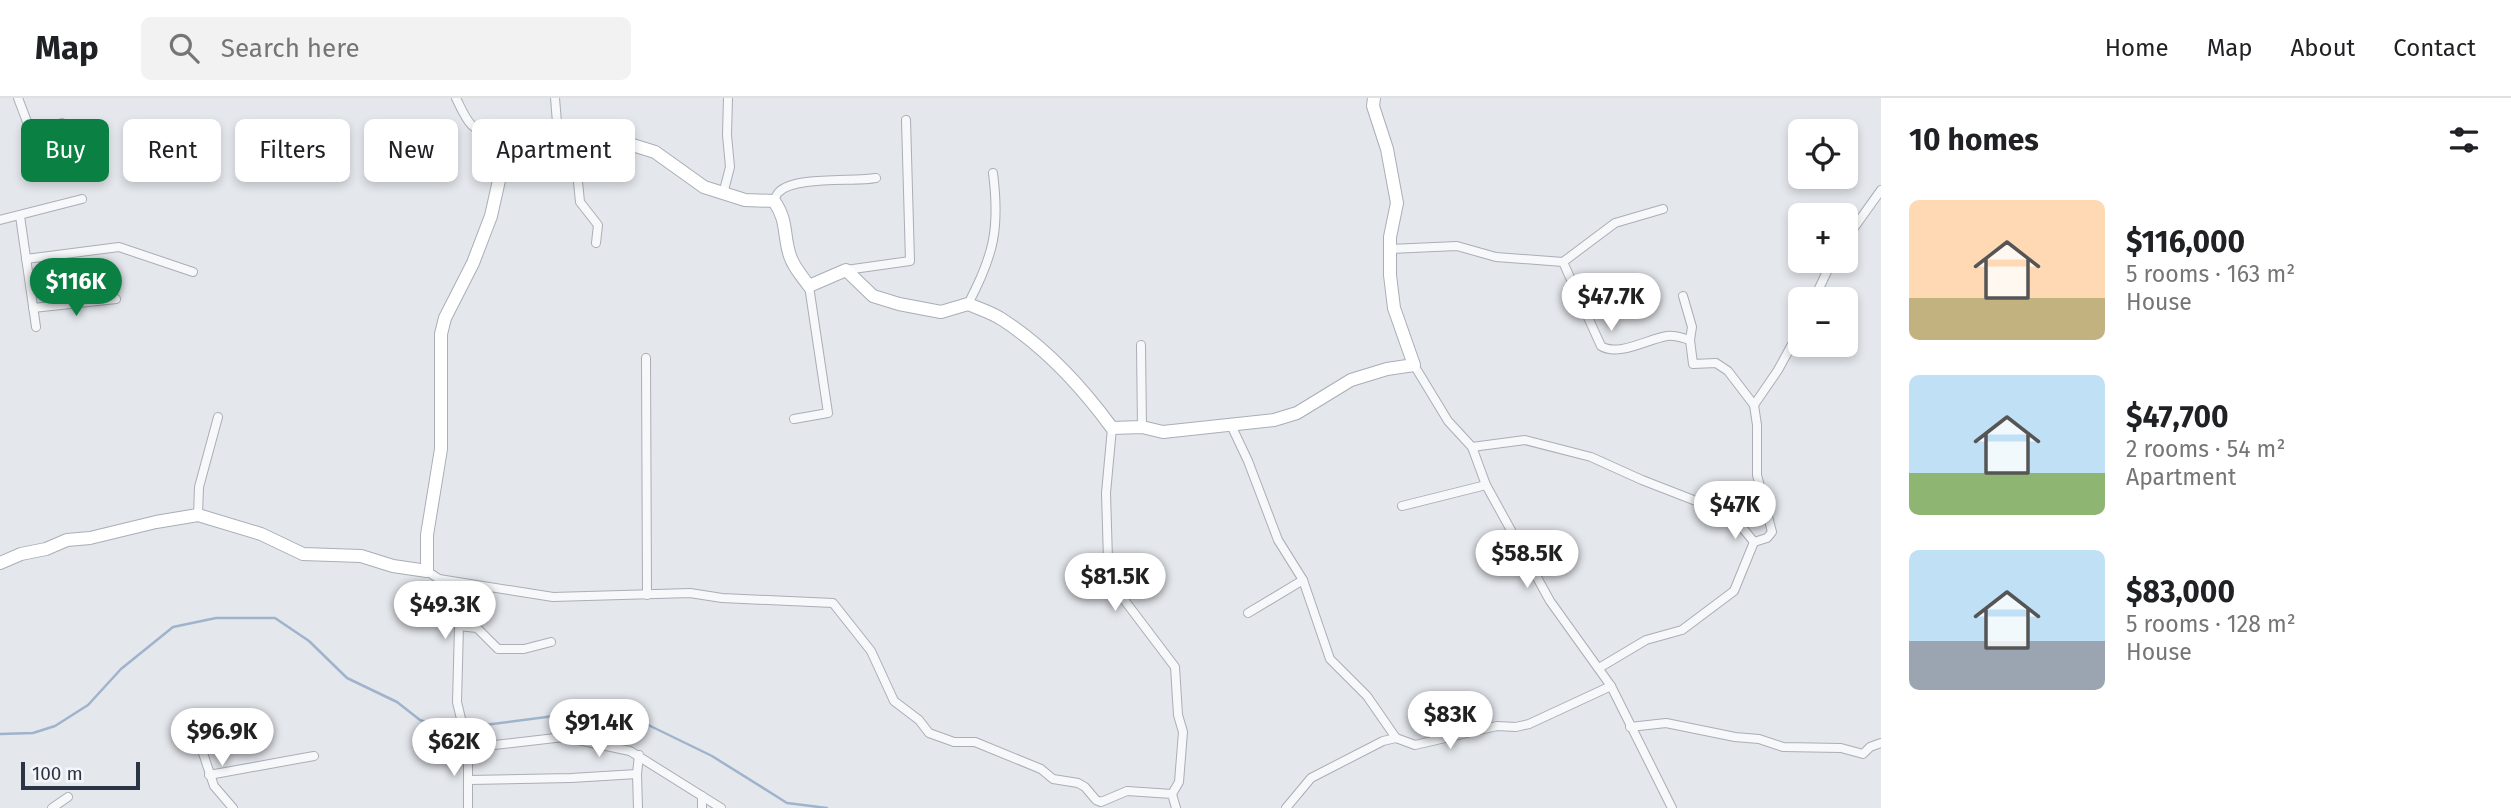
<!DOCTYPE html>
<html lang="en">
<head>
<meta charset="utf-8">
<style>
  :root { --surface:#fff; --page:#f2f2f2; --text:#202124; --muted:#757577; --line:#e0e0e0; --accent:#0b8043 }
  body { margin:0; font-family:"Fira Sans",sans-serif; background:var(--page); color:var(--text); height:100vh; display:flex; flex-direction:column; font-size:26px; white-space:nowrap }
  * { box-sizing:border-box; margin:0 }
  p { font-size:23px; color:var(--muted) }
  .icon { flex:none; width:38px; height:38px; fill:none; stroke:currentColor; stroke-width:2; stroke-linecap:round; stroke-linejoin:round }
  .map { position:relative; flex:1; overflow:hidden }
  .details { display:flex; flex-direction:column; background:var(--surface); width:630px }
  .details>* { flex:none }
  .banner { position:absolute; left:21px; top:21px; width:665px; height:63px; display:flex; gap:14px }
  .tools { position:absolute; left:1788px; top:21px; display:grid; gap:14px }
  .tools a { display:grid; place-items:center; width:70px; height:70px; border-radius:10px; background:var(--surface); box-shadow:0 4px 10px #0003; font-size:35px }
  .scale { position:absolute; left:21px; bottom:18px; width:119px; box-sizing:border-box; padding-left:7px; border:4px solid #2b3445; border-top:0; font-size:19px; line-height:24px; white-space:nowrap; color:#2b3445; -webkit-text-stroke:5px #f4f6f9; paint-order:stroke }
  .price { position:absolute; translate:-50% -60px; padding:0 16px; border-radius:24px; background:#fff; color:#222; font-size:23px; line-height:46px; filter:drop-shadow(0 2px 4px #0008) }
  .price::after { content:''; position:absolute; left:50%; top:42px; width:21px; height:16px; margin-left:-10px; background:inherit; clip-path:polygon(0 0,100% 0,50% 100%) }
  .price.on { background:var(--accent); color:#fff }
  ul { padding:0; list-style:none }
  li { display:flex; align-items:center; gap:21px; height:175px; padding:0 28px }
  li span { display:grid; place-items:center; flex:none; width:196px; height:140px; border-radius:10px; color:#555 }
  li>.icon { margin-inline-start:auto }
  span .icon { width:84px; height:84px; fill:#fffc; stroke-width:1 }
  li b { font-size:30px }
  h2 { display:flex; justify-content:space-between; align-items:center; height:84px; padding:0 28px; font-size:30px }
  .tag { padding:0 24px; border-radius:10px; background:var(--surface); box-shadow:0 4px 10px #0003; font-size:24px; line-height:63px }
  .tag.on { background:var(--accent); color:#fff }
  header { display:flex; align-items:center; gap:42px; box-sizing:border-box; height:98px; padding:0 35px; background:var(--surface); border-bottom:2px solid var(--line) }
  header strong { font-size:33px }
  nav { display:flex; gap:38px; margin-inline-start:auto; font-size:24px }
  .search { width:490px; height:63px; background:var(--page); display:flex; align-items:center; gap:18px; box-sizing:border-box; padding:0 24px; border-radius:10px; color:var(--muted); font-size:26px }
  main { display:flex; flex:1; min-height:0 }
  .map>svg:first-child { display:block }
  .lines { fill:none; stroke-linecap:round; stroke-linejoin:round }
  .stream { stroke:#9fb4cc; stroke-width:2.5 }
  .street-casing { stroke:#a9aeb7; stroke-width:10 }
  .secondary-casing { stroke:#a9aeb7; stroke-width:14 }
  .street { stroke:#f7f8fa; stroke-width:8 }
  .secondary { stroke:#fff; stroke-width:12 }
</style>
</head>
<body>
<header>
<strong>Map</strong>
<div class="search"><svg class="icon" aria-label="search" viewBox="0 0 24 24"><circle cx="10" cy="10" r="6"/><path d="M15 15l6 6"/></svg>Search here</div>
<nav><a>Home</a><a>Map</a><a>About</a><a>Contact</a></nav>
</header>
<main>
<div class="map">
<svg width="1881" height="710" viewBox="0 0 1881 710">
  <rect width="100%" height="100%" fill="#e4e7ec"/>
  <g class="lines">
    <polyline class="stream" points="0,636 33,635 55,628 88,607 121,571 173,529 216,520 275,520 309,543 347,580 397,604 420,622 446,632 577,615 638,622 712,658 787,705 827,710"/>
    <g class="street-casing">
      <g id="street">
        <polyline points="18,0 29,29 34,35 62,25"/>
        <path d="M456,0c12,25 13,31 41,39l15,26"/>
        <polyline points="555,0 559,49"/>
        <polyline points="578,43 576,64 580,104 598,127 596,145"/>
        <polyline points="723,96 730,69 727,37 728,0"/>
        <path d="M774,103c1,-2 3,-8 5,-9 15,-16 75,-10 97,-14"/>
        <polyline points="20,118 36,229"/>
        <polyline points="0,122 82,101"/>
        <polyline points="1846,141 1881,92"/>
        <polyline points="1390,151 1457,148 1496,159 1563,164 1615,125 1663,111"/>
        <polyline points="26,161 119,149 193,174"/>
        <path d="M1563,164l38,84c17,11 47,-7 66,-10 8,-1 16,2 23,4"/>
        <polyline points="846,172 910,163 906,22"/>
        <polyline points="1683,198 1692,229 1690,242 1693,266 1716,265 1728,273 1754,307"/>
        <polyline points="1814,201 1832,163"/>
        <path d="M968,206c26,-49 32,-76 25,-131"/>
        <polyline points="33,210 116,201"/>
        <polyline points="1141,247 1142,329"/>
        <polyline points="646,260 647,497"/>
        <polyline points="1414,267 1448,323 1472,349 1486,387 1550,503 1611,588 1672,710"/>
        <polyline points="794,321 828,315 809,188"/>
        <polyline points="1231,327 1248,363 1278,442 1303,482 1330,561 1367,598 1396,640"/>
        <polyline points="1112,330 1106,395 1108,462 1112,478 1122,499 1175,569 1178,617 1183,634 1179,684 1172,696"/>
        <polyline points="1472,349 1525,342 1591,359 1642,382 1732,417 1754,444 1767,440 1772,434 1757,377 1757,327 1754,307 1778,272 1801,230"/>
        <polyline points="1402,408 1486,387"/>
        <polyline points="198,417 199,389 218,319"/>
        <polyline points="427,473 439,481 553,499 690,495 722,500 833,505 871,553 894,603 919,622 929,635 954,644 975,644 1041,671 1053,681 1078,685 1085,689 1096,702 1101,704 1127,693 1172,696 1176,710"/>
        <polyline points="439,481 459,528 457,604 468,650 468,710"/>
        <polyline points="1248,515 1303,482"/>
        <polyline points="459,528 477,530 498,551 524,551 551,544"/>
        <polyline points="1599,570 1646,542 1682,532 1734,493 1754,444"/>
        <polyline points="1630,629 1666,625 1735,639 1759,641 1783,649 1841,650 1863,656 1870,649 1881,645"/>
        <polyline points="196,634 214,688 233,710"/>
        <polyline points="468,650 564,639 630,653 721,710"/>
        <polyline points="209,677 314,658"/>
        <polyline points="469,682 571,680 637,676"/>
        <polyline points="52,710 68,699"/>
        <polyline points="638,710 637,676 639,657"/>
        <polyline points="702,710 702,698"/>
        <polyline points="1286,710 1311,680 1383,643 1396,640 1415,647 1497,628 1516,629 1529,626 1611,588"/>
      </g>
    </g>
    <g class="secondary-casing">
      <path id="secondary" d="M0,465l21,-9 25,-5 21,-9 23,-2 66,-16 42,-7 63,19 42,20 58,2 32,10 34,5v-36l14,-86v-115l4,-16 28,-55 18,-47 11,-49 76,-26 32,-3 45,14 49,35 41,13 29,1c14,20 9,34 16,55 4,12 12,20 19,30l37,-16 27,26 26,8 42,8 27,-8c12,5 25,9 35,16 43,28 79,67 109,108l30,-1 21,5 111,-12 23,-7 54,-33 36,-11 27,-4 -20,-57 -4,-33v-38l7,-34 -10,-54 -14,-43 1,-8"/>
    </g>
    <use href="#street" class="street"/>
    <use href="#secondary" class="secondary"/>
  </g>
</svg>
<div class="tools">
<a><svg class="icon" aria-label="locate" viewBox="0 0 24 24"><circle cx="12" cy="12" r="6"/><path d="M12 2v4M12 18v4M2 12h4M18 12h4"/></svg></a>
<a>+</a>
<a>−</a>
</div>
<div class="scale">100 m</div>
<b class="price on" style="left:76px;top:220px">$116K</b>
<b class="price" style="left:1611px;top:235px">$47.7K</b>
<b class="price" style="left:1735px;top:443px">$47K</b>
<b class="price" style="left:1527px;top:492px">$58.5K</b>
<b class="price" style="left:1115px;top:515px">$81.5K</b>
<b class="price" style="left:445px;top:543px">$49.3K</b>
<b class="price" style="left:1450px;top:653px">$83K</b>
<b class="price" style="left:599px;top:661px">$91.4K</b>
<b class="price" style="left:222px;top:670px">$96.9K</b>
<b class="price" style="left:454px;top:680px">$62K</b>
<div class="banner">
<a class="tag on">Buy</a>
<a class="tag">Rent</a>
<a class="tag">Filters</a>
<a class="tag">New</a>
<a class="tag">Apartment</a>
</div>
</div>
<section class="details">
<h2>10 homes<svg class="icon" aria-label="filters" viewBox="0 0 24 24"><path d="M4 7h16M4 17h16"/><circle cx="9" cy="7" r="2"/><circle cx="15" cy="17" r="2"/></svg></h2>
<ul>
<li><span style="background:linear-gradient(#ffd9b3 70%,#c2b280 0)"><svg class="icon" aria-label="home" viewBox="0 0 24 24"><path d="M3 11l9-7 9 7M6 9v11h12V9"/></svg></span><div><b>$116,000</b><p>5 rooms · 163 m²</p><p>House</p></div></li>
<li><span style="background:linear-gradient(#bfe0f5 70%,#8fb573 0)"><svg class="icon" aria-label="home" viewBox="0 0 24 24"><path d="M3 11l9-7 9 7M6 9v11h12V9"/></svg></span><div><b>$47,700</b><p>2 rooms · 54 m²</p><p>Apartment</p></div></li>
<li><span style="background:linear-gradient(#bfe0f5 65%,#9aa5b1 0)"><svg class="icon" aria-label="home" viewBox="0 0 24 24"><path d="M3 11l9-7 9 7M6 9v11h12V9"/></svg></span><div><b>$83,000</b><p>5 rooms · 128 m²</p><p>House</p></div></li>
</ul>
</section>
</main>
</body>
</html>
